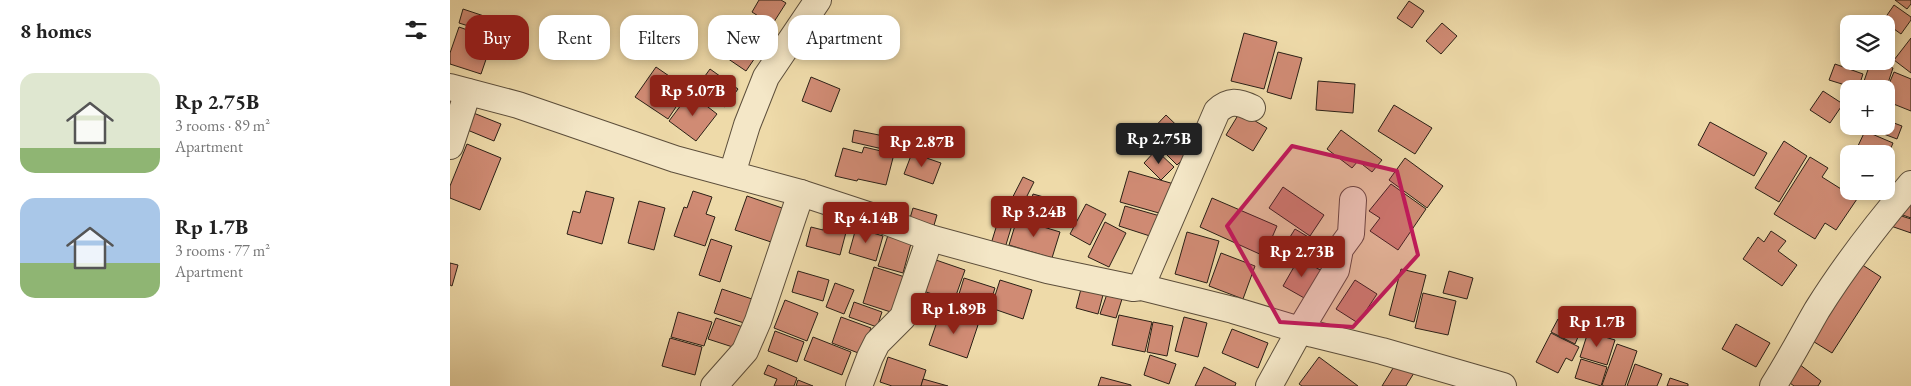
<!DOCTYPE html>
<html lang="en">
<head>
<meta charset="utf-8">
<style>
  :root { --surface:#fff; --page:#f6f6f6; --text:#222; --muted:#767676; --accent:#8f2418 }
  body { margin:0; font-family:"EB Garamond",serif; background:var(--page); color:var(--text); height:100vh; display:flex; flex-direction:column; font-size:19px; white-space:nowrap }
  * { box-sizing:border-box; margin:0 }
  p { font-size:16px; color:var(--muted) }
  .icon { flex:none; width:28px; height:28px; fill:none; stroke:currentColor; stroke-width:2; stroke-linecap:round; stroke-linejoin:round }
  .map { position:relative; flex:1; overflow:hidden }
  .panel { display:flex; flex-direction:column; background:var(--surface); width:450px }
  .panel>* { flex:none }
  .hud { position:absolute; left:15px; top:15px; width:475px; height:45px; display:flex; gap:10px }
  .fabs { position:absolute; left:1390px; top:15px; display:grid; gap:10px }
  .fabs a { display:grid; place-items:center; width:55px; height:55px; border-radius:10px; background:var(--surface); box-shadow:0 2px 8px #0003; font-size:25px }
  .price { position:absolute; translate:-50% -42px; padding:0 11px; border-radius:5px; background:var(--accent); color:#fff; font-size:16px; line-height:32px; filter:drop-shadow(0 1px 2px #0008) }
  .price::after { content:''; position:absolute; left:50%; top:30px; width:15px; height:11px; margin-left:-8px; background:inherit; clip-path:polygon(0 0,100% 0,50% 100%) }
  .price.active { background:#222; color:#fff }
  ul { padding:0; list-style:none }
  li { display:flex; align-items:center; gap:15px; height:125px; padding:0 20px }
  li span { display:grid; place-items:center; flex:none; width:140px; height:100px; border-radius:15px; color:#555 }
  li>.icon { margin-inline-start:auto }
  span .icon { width:60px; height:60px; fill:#fffc; stroke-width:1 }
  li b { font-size:21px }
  h2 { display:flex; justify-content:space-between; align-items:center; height:60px; padding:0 20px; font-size:21px }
  .chip { padding:0 18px; border-radius:15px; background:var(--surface); box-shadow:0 2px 8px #0003; font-size:18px; line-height:45px }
  .chip.active { background:var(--accent); color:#fff }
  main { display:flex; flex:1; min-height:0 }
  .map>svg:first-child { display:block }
  .building { fill:#d08b74; stroke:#2b2016 }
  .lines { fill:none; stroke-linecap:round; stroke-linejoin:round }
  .minor-casing { stroke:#5c4e3b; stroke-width:28 }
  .minor { stroke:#f4e7c7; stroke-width:26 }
  .marked { fill:#c2185b; fill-opacity:0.2; stroke:#c2185b; stroke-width:4; stroke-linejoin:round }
</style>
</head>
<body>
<main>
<section class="panel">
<h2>8 homes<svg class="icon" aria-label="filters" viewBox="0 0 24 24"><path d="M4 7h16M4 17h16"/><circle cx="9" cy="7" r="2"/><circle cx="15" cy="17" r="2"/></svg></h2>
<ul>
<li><span style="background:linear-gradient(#dfe7d0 75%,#8fb573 0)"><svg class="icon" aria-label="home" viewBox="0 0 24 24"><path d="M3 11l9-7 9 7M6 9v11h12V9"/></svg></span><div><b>Rp 2.75B</b><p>3 rooms · 89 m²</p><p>Apartment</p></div></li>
<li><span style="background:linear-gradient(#a9c7e8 65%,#8fb573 0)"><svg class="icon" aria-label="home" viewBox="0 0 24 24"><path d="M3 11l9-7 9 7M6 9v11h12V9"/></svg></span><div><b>Rp 1.7B</b><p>3 rooms · 77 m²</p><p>Apartment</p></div></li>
</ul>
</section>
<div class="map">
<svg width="1461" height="386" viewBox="0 0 1461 386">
  <rect width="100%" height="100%" fill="#eedaa9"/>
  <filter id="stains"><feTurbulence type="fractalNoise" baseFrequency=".004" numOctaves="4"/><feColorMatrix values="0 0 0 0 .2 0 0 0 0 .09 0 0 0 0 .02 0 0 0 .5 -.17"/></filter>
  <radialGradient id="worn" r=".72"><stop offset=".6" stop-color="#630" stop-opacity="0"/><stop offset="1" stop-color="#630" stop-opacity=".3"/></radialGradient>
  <g class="building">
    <polygon points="309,0 331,0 336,3 322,25 302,12"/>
    <polygon points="1445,0 1461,0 1461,4 1457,9"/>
    <polygon points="959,1 974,11 962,28 947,18"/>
    <polygon points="1444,5 1461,17 1461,20 1451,34 1433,21"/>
    <polygon points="13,9 52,22 47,35 9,23"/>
    <polygon points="992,23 1007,36 991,54 976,41"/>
    <polygon points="9,27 43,39 31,74 0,64 0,53"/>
    <polygon points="794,33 827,42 814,89 781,81"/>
    <polygon points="284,35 309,52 296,71 271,54"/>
    <polygon points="1461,38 1461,73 1444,60"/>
    <polygon points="828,52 852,58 841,99 817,92"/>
    <polygon points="1421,61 1443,68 1436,89 1426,89 1413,84"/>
    <polygon points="1385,64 1413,74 1408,89 1379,80"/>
    <polygon points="206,67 238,89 218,119 185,97"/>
    <polygon points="260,69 288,89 275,107 247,87"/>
    <polygon points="1444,72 1461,79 1461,111 1436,101 1436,91"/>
    <polygon points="361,77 390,89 381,112 352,101"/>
    <polygon points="868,81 905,84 903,113 866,110"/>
    <polygon points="1373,91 1393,104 1380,123 1360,110"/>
    <polygon points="240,93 267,114 246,141 219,121"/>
    <polygon points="944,105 982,128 965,154 928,131"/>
    <polygon points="21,112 51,124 44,141 15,129"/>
    <polygon points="790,112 817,128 803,151 776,135"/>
    <polygon points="716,115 747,145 727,165 697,135"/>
    <polygon points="1436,120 1452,126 1447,139 1415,127 1436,126"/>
    <polygon points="1260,122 1317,153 1304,176 1248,145"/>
    <polygon points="404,130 449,139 446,152 402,142"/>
    <polygon points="891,130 932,160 922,172 908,161 902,168 877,149"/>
    <polygon points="1415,131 1443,143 1436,160 1436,154 1420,154 1407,148"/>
    <polygon points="1334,141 1357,156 1329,202 1305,188"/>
    <polygon points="17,144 51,158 30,210 0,198 0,186"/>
    <polygon points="414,147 444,154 436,185 408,179 407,181 385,176 393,148 412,153"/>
    <polygon points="706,150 724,167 711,180 694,163"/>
    <polygon points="462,153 491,163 483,184 454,174"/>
    <polygon points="1360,157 1378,168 1372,177 1407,199 1386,230 1375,223 1365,239 1324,214"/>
    <polygon points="955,158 993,186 977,208 939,180"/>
    <polygon points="679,171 724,184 716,215 670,202"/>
    <polygon points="573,177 584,182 564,222 553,216"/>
    <polygon points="941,184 976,209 948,250 920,231 930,218 919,211"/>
    <polygon points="833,187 874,215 860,236 819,208"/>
    <polygon points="1461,190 1461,218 1450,214"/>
    <polygon points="136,191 164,198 152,244 117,234 123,211 130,213"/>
    <polygon points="243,191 262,197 256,214 265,217 255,246 224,236 234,207 237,208"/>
    <polygon points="583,194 615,203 608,226 577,217"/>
    <polygon points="297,196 338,210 327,244 285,230"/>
    <polygon points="762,198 827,226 814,256 750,227"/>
    <polygon points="189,201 215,208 204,250 178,243"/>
    <polygon points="636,204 656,214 640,245 620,234"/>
    <polygon points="675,206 710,216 703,237 669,226"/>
    <polygon points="463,208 487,215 482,232 458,225"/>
    <polygon points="1442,213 1461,219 1461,233 1438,225"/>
    <polygon points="377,215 399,221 390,255 356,246 361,227 373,230"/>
    <polygon points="567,219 610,232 602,258 559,245"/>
    <polygon points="548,221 562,225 555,248 541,244"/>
    <polygon points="655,222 676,233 659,267 638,257"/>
    <polygon points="406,228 433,236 426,261 399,253"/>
    <polygon points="845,229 875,247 865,263 835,245"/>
    <polygon points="1321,231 1336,241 1328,251 1347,265 1332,286 1293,259 1308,237 1314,242"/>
    <polygon points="439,232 462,240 453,273 428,266"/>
    <polygon points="737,232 769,241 757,283 725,274"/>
    <polygon points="261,239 282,246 270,282 249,275"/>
    <polygon points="771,253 805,266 793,299 759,286"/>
    <polygon points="849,258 872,271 856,299 833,286"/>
    <polygon points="483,259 515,270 504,301 473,291"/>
    <polygon points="0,263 8,265 2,286 0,285"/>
    <polygon points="1411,264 1431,277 1382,353 1361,340"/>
    <polygon points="424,267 461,279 450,315 413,303"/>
    <polygon points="951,269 976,275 964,322 939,315"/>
    <polygon points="348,271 379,280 373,301 342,292"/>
    <polygon points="999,271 1023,278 1017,299 993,293"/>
    <polygon points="514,278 545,288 535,320 504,310"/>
    <polygon points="550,280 582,290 573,319 541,308"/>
    <polygon points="905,280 927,294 908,323 886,309"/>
    <polygon points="385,283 404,290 394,314 376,307"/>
    <polygon points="272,289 302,299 294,323 264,313"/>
    <polygon points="631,289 653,295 648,314 626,308"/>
    <polygon points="973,293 1006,301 998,335 965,328"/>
    <polygon points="657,294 672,299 666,318 650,314"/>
    <polygon points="335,300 368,313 357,341 324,328"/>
    <polygon points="404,302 432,312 427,327 399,317"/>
    <polygon points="228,312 262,322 254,346 221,337"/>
    <polygon points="490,313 528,325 517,358 479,345"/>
    <polygon points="669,315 702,322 695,352 662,345"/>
    <polygon points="391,317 421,328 411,354 382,343"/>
    <polygon points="734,317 757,323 748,357 725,351"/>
    <polygon points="266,318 299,329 292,350 258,339"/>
    <polygon points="1108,319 1131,330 1125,344 1101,332"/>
    <polygon points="703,322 723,326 717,356 697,352"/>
    <polygon points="1286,324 1320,343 1306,367 1272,349"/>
    <polygon points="782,329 818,343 808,368 772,353"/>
    <polygon points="325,331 354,342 347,362 318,351"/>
    <polygon points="1138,332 1165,340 1157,365 1130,357"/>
    <polygon points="1101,333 1129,347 1122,361 1116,358 1108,373 1086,362"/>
    <polygon points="363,337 401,352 392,375 354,360"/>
    <polygon points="220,338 252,347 245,375 212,366"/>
    <polygon points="1167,344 1187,351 1175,386 1154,386 1152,385"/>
    <polygon points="700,355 726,364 719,384 694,375"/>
    <polygon points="438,357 476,370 471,386 442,386 430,382"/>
    <polygon points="869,357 908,386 852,386 849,384"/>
    <polygon points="950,357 967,368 956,386 932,386"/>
    <polygon points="1131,359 1157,367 1151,386 1125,378"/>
    <polygon points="1185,364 1212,374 1207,386 1177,386"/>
    <polygon points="1349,364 1371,381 1368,386 1344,386 1336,380"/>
    <polygon points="318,365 347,378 344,386 324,386 327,379 314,374"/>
    <polygon points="754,367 786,383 785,386 745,386"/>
    <polygon points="651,377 681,385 681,386 648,386"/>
    <polygon points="1220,378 1238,384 1238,386 1217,386"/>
    <polygon points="473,379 498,386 471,386"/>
    <polygon points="348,380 363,386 346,386"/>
  </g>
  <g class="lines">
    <g class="minor-casing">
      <g id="minor">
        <polyline points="0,87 68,105 225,159 351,193 424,217 480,238 597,270 683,288 691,287 783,310 863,334 932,351 1053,386"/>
        <polyline points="0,146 18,92"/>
        <polyline points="282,174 297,125 316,77 368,0"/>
        <path d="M691,287l76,-176c12,-11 21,-10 35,-3"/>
        <polyline points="264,386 295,351 308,321 351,193"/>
        <polyline points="409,386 420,357 427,343 453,317 480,238"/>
        <polyline points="819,386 850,330 886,270 890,249 901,234 903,200"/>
        <path d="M1323,386c16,-25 29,-50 44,-76 28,-45 60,-86 94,-126"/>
      </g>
    </g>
    <use href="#minor" class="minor"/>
  </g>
  <path class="marked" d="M842,146l105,25 21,84 -65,72 -73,-5 -53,-96z"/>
  <rect width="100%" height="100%" filter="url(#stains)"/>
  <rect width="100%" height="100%" fill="url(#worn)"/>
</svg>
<div class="fabs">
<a><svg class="icon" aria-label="layers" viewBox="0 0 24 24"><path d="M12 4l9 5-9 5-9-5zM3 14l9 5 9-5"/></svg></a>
<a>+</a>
<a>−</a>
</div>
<b class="price" style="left:243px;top:117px">Rp 5.07B</b>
<b class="price active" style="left:709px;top:165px">Rp 2.75B</b>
<b class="price" style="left:472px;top:168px">Rp 2.87B</b>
<b class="price" style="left:584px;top:238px">Rp 3.24B</b>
<b class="price" style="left:416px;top:244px">Rp 4.14B</b>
<b class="price" style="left:852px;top:278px">Rp 2.73B</b>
<b class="price" style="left:504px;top:335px">Rp 1.89B</b>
<b class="price" style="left:1147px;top:348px">Rp 1.7B</b>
<div class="hud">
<a class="chip active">Buy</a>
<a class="chip">Rent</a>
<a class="chip">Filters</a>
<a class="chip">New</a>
<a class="chip">Apartment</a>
</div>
</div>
</main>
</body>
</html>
